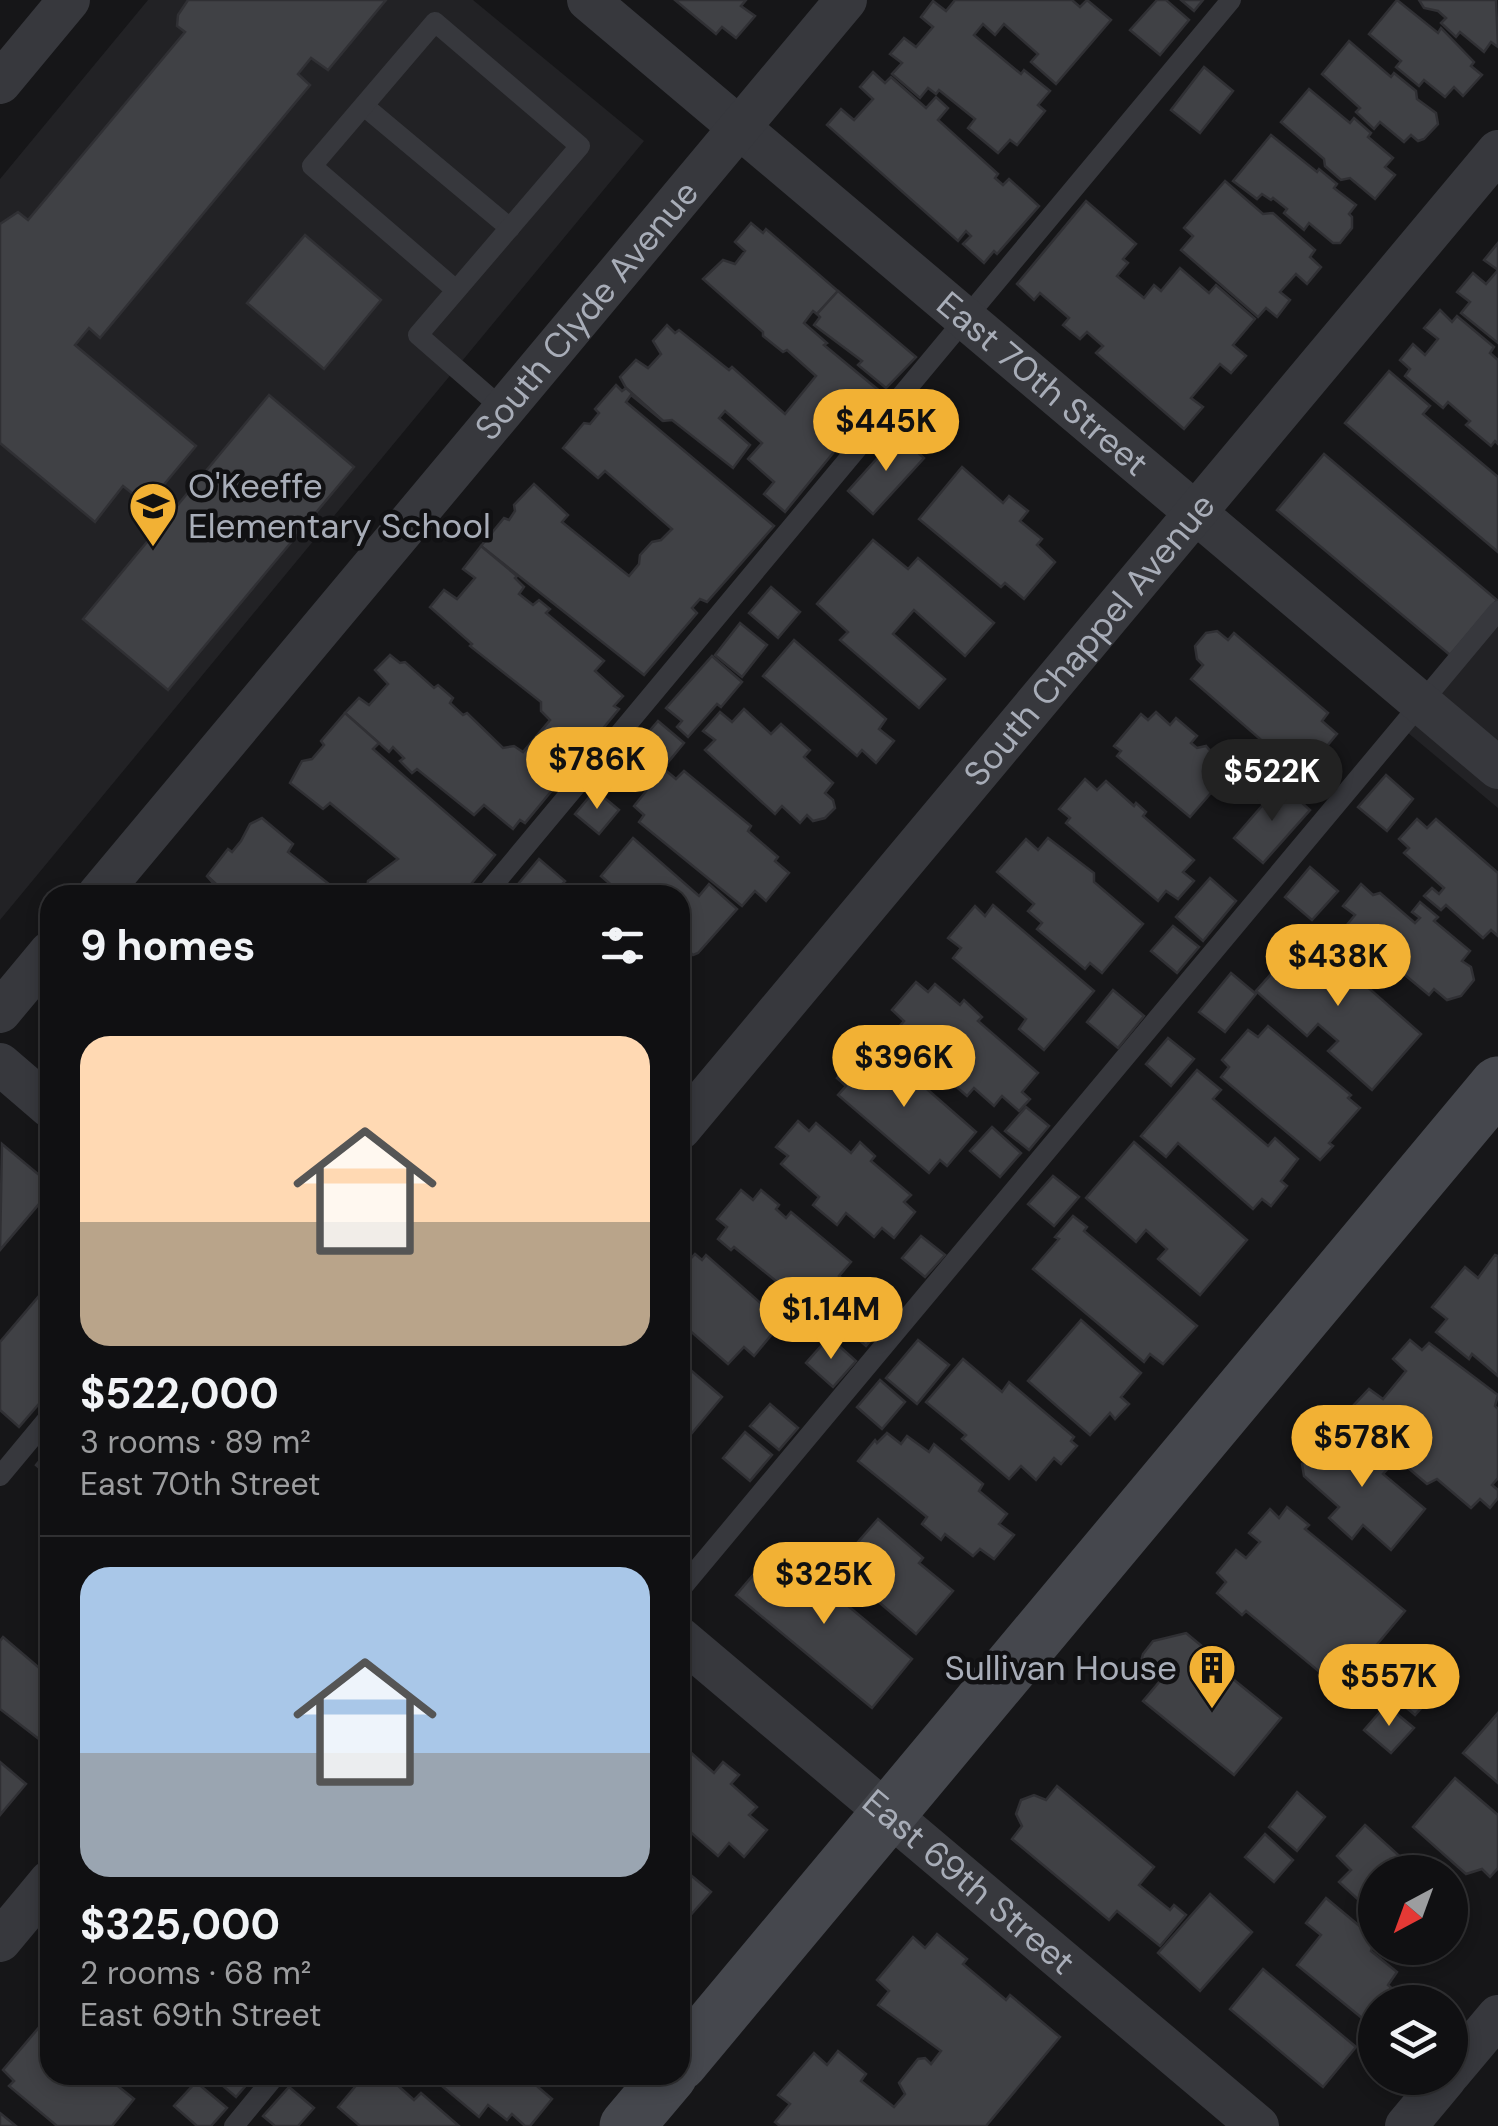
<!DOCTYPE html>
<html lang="en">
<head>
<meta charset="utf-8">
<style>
  :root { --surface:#101012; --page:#1e1e20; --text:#f1f3f6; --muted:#9c9d9f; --line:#303032; --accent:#f2b134 }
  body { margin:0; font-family:"DM Sans",sans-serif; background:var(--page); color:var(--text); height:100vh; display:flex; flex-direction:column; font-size:38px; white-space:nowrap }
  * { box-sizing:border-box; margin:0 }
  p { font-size:32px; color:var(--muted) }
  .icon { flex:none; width:55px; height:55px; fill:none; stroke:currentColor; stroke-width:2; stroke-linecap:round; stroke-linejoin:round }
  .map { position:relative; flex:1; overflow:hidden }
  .side { position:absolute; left:40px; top:885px; width:650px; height:1200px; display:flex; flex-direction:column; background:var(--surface); border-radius:30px; box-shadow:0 5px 15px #0003,0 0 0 2px var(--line) }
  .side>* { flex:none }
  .needle { width:65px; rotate:221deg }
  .fabs { position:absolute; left:1358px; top:1855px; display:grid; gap:20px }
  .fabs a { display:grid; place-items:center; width:110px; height:110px; border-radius:50%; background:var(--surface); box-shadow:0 5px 15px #0003,0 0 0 2px var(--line); font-size:50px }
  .price { position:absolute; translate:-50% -85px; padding:0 22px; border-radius:35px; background:var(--accent); color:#111; font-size:32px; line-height:65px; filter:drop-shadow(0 2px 5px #0008) }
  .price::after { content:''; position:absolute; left:50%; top:60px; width:30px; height:22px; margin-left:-15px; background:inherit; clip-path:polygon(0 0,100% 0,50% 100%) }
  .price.on { background:#222; color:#fff }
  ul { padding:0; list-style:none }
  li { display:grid; align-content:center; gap:20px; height:530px; padding:0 40px }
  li+li { border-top:2px solid var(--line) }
  li span { display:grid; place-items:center; height:310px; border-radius:30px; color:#555 }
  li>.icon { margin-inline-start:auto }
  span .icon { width:180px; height:180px; fill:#fffc; stroke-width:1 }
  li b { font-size:42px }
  h2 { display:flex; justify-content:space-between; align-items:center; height:120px; padding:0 40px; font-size:42px }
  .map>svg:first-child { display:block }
  .built { fill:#222225 }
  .building { fill:#404145; stroke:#303034; stroke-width:2.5 }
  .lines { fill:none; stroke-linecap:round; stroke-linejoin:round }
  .lane { stroke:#37383d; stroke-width:20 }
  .street { stroke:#37383d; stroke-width:42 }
  .secondary { stroke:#45474d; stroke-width:55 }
  .labels { text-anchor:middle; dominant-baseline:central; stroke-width:9; stroke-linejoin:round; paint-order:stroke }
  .street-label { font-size:35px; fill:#a8adb8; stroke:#111113 }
  .poi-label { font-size:35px; fill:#a8adb8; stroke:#111113; text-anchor:start }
</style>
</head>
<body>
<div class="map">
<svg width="1498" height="2126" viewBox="0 0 1498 2126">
  <rect width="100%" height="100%" fill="#161618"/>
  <g class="built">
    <polygon points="148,0 473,0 644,141 0,920 0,179"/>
    <polygon points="1498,610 1498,808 1401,727"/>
  </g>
  <g class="building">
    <polygon points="188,0 386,0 328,70 311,58 298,74 310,85 100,338 89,328 75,345 196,446 147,505 123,486 95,522 0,443 0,224 18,212 28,220 185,32 177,26 178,15"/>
    <polygon points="675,0 746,0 741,6 755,16 736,38 722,27 716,34"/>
    <polygon points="955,0 1072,0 1080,7 1087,0 1111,20 1056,84 1031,62 1038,54 1004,24 995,35 983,24 974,35 1021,74 1024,70 1050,91 1038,105 1045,111 1017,145 1010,140 998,153 968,128 975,119 939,90 936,94 928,88 920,98 892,74 902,63 890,54 904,38 916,47 933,27 921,17 933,1 946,11"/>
    <polygon points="1157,0 1166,0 1189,20 1160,55 1130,30"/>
    <polygon points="1181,0 1203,0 1194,11"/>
    <polygon points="1397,0 1438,33 1441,28 1474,62 1471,66 1482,75 1463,96 1454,87 1445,97 1424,80 1419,86 1396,67 1401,61 1369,34"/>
    <polygon points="1419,0 1496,0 1498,47 1491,42 1484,52 1460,32 1456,37 1441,23 1446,18 1438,11 1424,8"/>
    <polygon points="1349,41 1391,77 1394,73 1416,91 1417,99 1436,113 1438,124 1424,139 1418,141 1411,135 1404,142 1380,122 1374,129 1356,112 1360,108 1322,74"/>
    <polygon points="1204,67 1233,91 1200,133 1171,110"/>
    <polygon points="873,72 885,83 891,77 926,108 936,97 948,108 938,120 998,174 995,178 1003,185 1009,179 1039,206 997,254 994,251 984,263 963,244 971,236 966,231 958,241 827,125 841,109 854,120 873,99 860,87"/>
    <polygon points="1309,89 1350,123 1354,118 1371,133 1368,137 1393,158 1385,167 1395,175 1375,199 1350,178 1341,180 1325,166 1324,159 1281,122"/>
    <polygon points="1271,135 1317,172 1319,169 1337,184 1334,188 1356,205 1349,214 1352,217 1352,228 1340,243 1333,243 1309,223 1304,230 1284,213 1287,209 1273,198 1271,200 1262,194 1257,199 1233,181"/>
    <polygon points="1225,181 1263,214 1273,213 1315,250 1310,257 1321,267 1307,284 1296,274 1280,292 1290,300 1277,317 1266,308 1258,317 1181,250 1193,236 1184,228"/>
    <polygon points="1086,201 1136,244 1123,259 1128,263 1117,276 1144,298 1154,285 1161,291 1180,268 1209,293 1216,285 1255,319 1233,345 1246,356 1231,373 1220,364 1191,398 1203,407 1184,429 1096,353 1103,346 1087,332 1080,339 1063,325 1069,318 1040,293 1034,300 1017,284"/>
    <polygon points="751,223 763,233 766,229 838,291 817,314 813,311 804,323 827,343 824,345 882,393 785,512 764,494 774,482 748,459 762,443 725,411 719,418 750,445 733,468 672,420 663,421 626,388 620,377 636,360 648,368 661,354 653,341 667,325 675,333 679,330 729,370 732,367 785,414 816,376 787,350 783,352 763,336 763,332 703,279 723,260 735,264 745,251 735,242"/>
    <polygon points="305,235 381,300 324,369 247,303"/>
    <polygon points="1498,243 1498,343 1461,313 1470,302 1457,292 1473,273 1486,284 1498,270 1484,260"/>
    <polygon points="838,291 916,357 886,388 858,365 862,361 814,325 820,317 817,314"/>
    <polygon points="1440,310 1452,322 1457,316 1494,347 1490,353 1498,360 1498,444 1495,441 1491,446 1466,425 1470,421 1448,402 1443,408 1405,376 1410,369 1400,360 1413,344 1425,355 1438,339 1424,328"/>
    <polygon points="1389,371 1430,406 1423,414 1498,477 1498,552 1345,423"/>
    <polygon points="616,385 622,391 626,388 663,421 631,395 626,402 774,526 707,602 700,599 692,608 697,613 644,675 481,546 504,518 509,520 515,511 514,505 534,484 568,515 562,522 629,576 639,564 640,555 652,542 661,540 672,529 605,471 598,478 563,448 584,423 590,424 599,413 595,409"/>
    <polygon points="269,395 354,467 168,690 83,619"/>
    <polygon points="898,435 924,458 873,514 848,491"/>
    <polygon points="1324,454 1497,600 1450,655 1277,510"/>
    <polygon points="962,467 1003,503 1009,496 1028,511 1020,521 1042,539 1037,545 1055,562 1024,599 1005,583 1001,587 919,519"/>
    <polygon points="873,540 908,569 918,558 994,623 965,656 914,610 893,634 945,679 919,708 840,640 848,632 817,604"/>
    <polygon points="481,546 517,576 515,578 524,587 519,594 533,605 539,600 550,609 546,613 604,661 595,671 623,696 614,706 619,709 525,823 520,820 513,829 484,805 474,815 417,769 412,773 400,761 404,758 393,747 389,752 345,713 359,698 369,705 388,684 375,670 390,655 400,663 405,662 434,688 438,685 453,698 450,703 463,715 467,713 503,748 514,746 523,752 550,720 541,711 541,702 470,646 472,644 430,607 444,590 457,599 475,578 463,569"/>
    <polygon points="771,587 800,612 778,638 749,613"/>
    <polygon points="740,623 767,645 742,677 715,655"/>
    <polygon points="1217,631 1228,640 1234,633 1328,713 1322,721 1337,734 1312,764 1307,759 1297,771 1191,679 1203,665 1197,659 1195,646 1206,633"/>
    <polygon points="794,640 886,719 879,729 894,741 876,763 862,750 857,756 763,676"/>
    <polygon points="712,656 742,682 721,707 717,704 688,737 677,727 682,721 666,708"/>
    <polygon points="744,709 771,734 781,724 810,750 804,757 833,783 825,793 833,800 835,808 825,818 813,821 807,815 800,823 782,806 775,814 705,750 715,740 703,731 720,712 732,722"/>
    <polygon points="1156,712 1170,725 1176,718 1197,736 1191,743 1197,748 1206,746 1229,772 1190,817 1117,756 1121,751 1114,746 1141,714 1148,720"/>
    <polygon points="345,713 379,743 373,749 495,855 462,895 366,895 368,881 398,859 330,803 323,809 290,783 302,761 312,759 324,745 321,741"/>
    <polygon points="658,721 684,743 660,772 633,750"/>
    <polygon points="664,769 676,779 684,771 751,826 748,831 778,857 775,861 789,873 766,901 755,891 742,906 639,822 644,815 634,806"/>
    <polygon points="1386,775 1413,799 1387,831 1358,807"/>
    <polygon points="1085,779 1097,790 1106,781 1134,806 1136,803 1146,812 1143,816 1194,860 1183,872 1194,881 1178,899 1166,891 1158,901 1066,823 1070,818 1059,809"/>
    <polygon points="1281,784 1310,810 1263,863 1234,838"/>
    <polygon points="595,790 619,810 599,834 575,814"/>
    <polygon points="262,818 293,844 288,852 343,895 228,895 207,876 228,849 232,852 241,841 250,824"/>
    <polygon points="1417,819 1427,828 1436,819 1498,873 1498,936 1491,930 1483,938 1446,905 1441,910 1424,896 1432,888 1439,894 1444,888 1404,853 1409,848 1399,839"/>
    <polygon points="633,838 699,896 709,884 737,909 698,953 693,955 680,944 680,895 623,895 601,876"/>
    <polygon points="1048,838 1094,873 1094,882 1143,924 1102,973 1090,963 1085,969 1037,929 1042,923 1028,911 1034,904 997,872 1026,839 1038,850"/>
    <polygon points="539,859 565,881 552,895 540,891 537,895 509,895"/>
    <polygon points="1310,867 1338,891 1312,920 1285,897"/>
    <polygon points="207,876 228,895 209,895 217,888"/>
    <polygon points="1210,878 1236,901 1203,941 1176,917"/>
    <polygon points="1361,884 1373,895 1380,893 1415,923 1420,918 1412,912 1420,902 1438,917 1434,921 1470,951 1462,961 1471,967 1474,980 1461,996 1447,1000 1434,989 1429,995 1346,926 1355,915 1343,906"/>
    <polygon points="993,905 1094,991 1044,1050 1019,1029 1026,1019 953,958 961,948 948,938 975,906 985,916"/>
    <polygon points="1173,926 1199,947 1177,973 1151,951"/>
    <polygon points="1299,927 1421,1034 1372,1090 1328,1051 1338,1041 1318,1024 1307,1036 1256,991 1287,956 1279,950"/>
    <polygon points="1231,973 1256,994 1225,1032 1199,1012"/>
    <polygon points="916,982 928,992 935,984 960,1005 964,1000 982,1017 978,1021 1038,1073 1022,1092 1030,1099 1019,1111 1002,1096 994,1106 974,1088 967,1096 918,1054 922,1049 898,1028 904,1021 892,1010"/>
    <polygon points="1113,990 1144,1016 1118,1048 1087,1022"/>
    <polygon points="1268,1026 1351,1095 1348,1098 1360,1108 1329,1143 1333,1146 1320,1160 1221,1077 1229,1067 1222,1060 1248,1030 1258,1037"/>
    <polygon points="1168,1038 1194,1059 1171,1086 1146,1064"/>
    <polygon points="880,1048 976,1132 947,1166 940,1160 929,1173 838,1095 846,1086 837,1078 856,1055 867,1065"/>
    <polygon points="1197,1070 1221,1090 1213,1099 1268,1146 1275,1138 1298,1159 1281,1181 1287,1186 1271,1206 1262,1199 1253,1209 1178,1143 1166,1157 1141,1136"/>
    <polygon points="1026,1107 1049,1126 1029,1150 1005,1131"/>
    <polygon points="798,1121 809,1131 816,1123 851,1153 860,1142 875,1156 871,1161 911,1195 904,1202 915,1212 894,1238 882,1228 874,1237 846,1213 837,1225 813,1205 819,1197 781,1164 788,1156 776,1147"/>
    <polygon points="992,1127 1021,1153 1000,1177 970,1151"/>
    <polygon points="1134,1142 1247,1240 1200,1295 1158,1259 1167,1249 1146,1230 1136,1242 1086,1198"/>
    <polygon points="2,1144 50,1184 50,1191 0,1250"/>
    <polygon points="1053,1176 1079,1197 1054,1226 1028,1204"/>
    <polygon points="741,1190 753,1200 761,1190 779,1205 776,1209 786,1218 791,1212 851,1262 839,1276 849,1285 834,1303 821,1292 808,1307 734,1247 731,1250 718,1239 727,1227 717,1219"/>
    <polygon points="1073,1216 1087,1227 1084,1231 1197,1326 1163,1364 1150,1354 1144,1362 1033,1269 1059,1239 1055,1237"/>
    <polygon points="921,1236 945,1255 925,1277 902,1258"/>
    <polygon points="695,1254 702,1260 706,1255 773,1314 768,1319 777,1328 754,1356 744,1347 728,1364 680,1322 680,1270"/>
    <polygon points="1495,1255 1498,1256 1498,1376 1472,1354 1469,1359 1436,1332 1447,1319 1432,1307 1465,1267 1478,1278"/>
    <polygon points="50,1283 50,1391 19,1427 0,1410 0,1342"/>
    <polygon points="861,1292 891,1316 866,1346 838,1321"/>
    <polygon points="1081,1320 1141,1373 1121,1397 1129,1404 1115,1419 1110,1413 1090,1435 1028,1381"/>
    <polygon points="829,1337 856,1361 833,1387 806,1363"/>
    <polygon points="918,1340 949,1365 917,1404 886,1378"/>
    <polygon points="1410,1340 1422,1350 1429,1343 1498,1395 1495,1406 1498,1409 1498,1478 1492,1485 1498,1490 1498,1498 1490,1508 1480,1499 1471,1508 1437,1479 1427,1484 1359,1426 1366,1418 1353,1406 1369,1389 1383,1399 1406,1371 1393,1359"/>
    <polygon points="963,1359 1002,1392 1009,1382 1074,1437 1071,1441 1077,1446 1061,1464 1054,1458 1036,1480 1021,1466 1009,1479 962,1439 966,1435 926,1402"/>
    <polygon points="680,1361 722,1397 682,1445 680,1443"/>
    <polygon points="880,1380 905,1402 882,1429 857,1407"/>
    <polygon points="770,1404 798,1428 779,1450 750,1426"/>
    <polygon points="1354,1430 1393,1463 1383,1474 1425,1509 1391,1550 1363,1525 1352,1539 1329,1518 1339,1507 1304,1476 1302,1464 1317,1448 1325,1447 1333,1454"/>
    <polygon points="745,1432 772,1455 750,1481 723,1458"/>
    <polygon points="887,1433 901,1444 907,1436 929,1452 934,1444 983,1484 979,1491 1007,1514 999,1524 1014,1535 994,1559 980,1549 973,1556 945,1534 941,1540 922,1524 927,1517 858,1461 875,1440 877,1443"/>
    <polygon points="50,1448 50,1477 36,1465"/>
    <polygon points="1287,1507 1309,1525 1305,1529 1405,1611 1338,1691 1319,1675 1321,1673 1246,1611 1242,1615 1217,1593 1226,1582 1217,1573 1236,1550 1246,1558 1260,1542 1249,1533 1270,1509 1279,1518"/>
    <polygon points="878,1519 923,1558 919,1563 953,1591 916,1634 837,1566"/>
    <polygon points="777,1547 912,1659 872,1708 736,1595"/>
    <polygon points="1186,1633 1226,1666 1223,1671 1281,1718 1234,1775 1143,1701 1160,1681 1140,1665 1143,1654 1153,1641"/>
    <polygon points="3,1637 50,1677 50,1743 44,1743 0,1709 0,1641"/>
    <polygon points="1411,1655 1444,1683 1415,1715 1383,1688"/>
    <polygon points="1386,1705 1414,1728 1391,1753 1364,1730"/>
    <polygon points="1498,1713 1498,1783 1463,1753"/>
    <polygon points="680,1743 714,1773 723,1762 739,1775 731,1784 757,1807 749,1815 767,1830 744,1857 729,1843 718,1856 680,1823"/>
    <polygon points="0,1762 26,1784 0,1815"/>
    <polygon points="1455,1778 1498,1815 1498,1868 1490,1877 1482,1869 1466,1874 1413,1827"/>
    <polygon points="1057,1786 1154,1867 1139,1885 1170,1910 1174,1905 1186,1915 1160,1946 1117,1911 1109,1920 1012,1839 1022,1826 1016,1814 1021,1800 1034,1795 1046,1800"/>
    <polygon points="1297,1792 1325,1817 1297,1851 1269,1827"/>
    <polygon points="1365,1825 1407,1863 1413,1856 1431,1872 1375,1872 1375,1915 1339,1882 1351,1870 1337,1856"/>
    <polygon points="1265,1834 1293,1860 1274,1882 1245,1857"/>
    <polygon points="680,1861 681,1867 711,1892 680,1927"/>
    <polygon points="1210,1894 1252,1932 1200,1991 1158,1953"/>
    <polygon points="1326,1898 1375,1939 1371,1951 1397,1972 1388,1985 1397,1993 1389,2002 1375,2002 1375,2006 1362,2018 1297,1965 1321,1935 1306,1923"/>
    <polygon points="937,1934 967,1959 963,1964 1006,2000 1010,1995 1060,2037 986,2126 780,2126 775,2122 790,2104 778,2095 814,2053 827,2065 838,2051 866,2074 861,2081 894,2107 905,2094 899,2083 918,2059 925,2058 931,2064 941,2051 878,2005 889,1991 877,1980 913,1937 925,1948"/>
    <polygon points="1263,1969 1356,2047 1323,2087 1230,2009"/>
    <polygon points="41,2025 50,2031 50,2075 121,2075 126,2080 119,2087 134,2099 112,2126 57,2126 9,2086 14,2081 3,2070"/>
    <polygon points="210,2075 255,2075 236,2097"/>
    <polygon points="365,2075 386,2075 414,2100 421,2093 459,2126 360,2126 338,2107"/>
    <polygon points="441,2075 538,2075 543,2079 538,2087 552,2099 530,2126 525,2126 512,2114 507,2120 488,2105 479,2117 436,2081"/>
    <polygon points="196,2082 227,2108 211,2126 197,2126 174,2106"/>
    <polygon points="289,2087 314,2108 298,2126 275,2126 263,2116"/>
    <polygon points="0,2113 16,2126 0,2126"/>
  </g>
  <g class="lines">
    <g class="lane">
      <polyline points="364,106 510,228"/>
      <polyline points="456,290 312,166 435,22 580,146 418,335 504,410"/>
      <polyline points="485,895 1231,0"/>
      <polyline points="0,1476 50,1416"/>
      <polyline points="680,1590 1498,611"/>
      <polyline points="234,2126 276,2075"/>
    </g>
    <g class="street">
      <path id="s1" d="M588,0l910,768"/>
      <polyline points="0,83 69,0"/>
      <path id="s2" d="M98,895l748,-895"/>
      <polyline points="0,1012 50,952"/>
      <polyline points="0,1064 50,1107"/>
      <path id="s3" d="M680,1129l818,-978"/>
      <path id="s4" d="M680,1638l578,488"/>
      <polyline points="0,1941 50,1881"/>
      <polyline points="1450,2073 1498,2016"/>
      <polyline points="1406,2126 1446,2078"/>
    </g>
    <g class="secondary">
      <polyline points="680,2063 1498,1084"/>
      <polyline points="627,2126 670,2075"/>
    </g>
  </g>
  <defs>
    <g id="school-pin" transform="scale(2.5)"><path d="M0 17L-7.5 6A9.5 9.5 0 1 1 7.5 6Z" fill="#f2b134" stroke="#111113"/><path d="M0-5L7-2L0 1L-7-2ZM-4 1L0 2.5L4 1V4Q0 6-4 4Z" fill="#111"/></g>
    <g id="building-pin" transform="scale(2.5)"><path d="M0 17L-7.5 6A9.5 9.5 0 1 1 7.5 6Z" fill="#f2b134" stroke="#111113"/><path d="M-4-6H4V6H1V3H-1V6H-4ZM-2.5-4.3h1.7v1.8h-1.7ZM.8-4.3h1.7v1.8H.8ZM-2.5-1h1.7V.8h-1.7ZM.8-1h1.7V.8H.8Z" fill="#111"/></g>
  </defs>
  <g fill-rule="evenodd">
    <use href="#school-pin" x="153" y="506"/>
    <use href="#building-pin" x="1212" y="1668"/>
  </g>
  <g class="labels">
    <g class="street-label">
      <text stroke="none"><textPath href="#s2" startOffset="762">South Clyde Avenue</textPath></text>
      <text stroke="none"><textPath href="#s1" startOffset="595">East 70th Street</textPath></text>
      <text stroke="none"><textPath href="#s3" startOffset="638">South Chappel Avenue</textPath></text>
      <text stroke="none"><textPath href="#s4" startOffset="378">East 69th Street</textPath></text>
    </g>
    <g class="poi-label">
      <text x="188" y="486">O'Keeffe<tspan x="188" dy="40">Elementary School</tspan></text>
      <text x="1177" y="1668" text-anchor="end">Sullivan House</text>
    </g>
  </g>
</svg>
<div class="fabs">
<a><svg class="needle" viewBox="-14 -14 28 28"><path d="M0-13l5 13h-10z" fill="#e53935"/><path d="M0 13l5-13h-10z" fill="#9c9d9f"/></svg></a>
<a><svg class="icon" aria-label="layers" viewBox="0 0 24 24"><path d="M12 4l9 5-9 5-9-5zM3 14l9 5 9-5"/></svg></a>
</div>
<b class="price" style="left:886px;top:474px">$445K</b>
<b class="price" style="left:597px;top:812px">$786K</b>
<b class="price on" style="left:1272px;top:824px">$522K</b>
<b class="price" style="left:1338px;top:1009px">$438K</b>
<b class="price" style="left:904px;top:1110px">$396K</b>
<b class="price" style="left:831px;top:1362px">$1.14M</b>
<b class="price" style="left:1362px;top:1490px">$578K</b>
<b class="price" style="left:824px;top:1627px">$325K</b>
<b class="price" style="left:1389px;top:1729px">$557K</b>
<section class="side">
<h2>9 homes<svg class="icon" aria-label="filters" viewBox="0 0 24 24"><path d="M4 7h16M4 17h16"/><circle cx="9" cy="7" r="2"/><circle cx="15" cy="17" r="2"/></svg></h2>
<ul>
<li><span style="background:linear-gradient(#ffd9b3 60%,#b9a48a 0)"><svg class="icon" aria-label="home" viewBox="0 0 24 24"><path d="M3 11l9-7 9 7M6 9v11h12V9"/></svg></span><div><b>$522,000</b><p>3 rooms · 89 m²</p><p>East 70th Street</p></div></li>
<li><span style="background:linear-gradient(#a9c7e8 60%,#9aa5b1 0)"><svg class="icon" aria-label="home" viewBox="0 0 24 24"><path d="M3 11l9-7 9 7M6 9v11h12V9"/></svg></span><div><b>$325,000</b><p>2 rooms · 68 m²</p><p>East 69th Street</p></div></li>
</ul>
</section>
</div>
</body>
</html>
